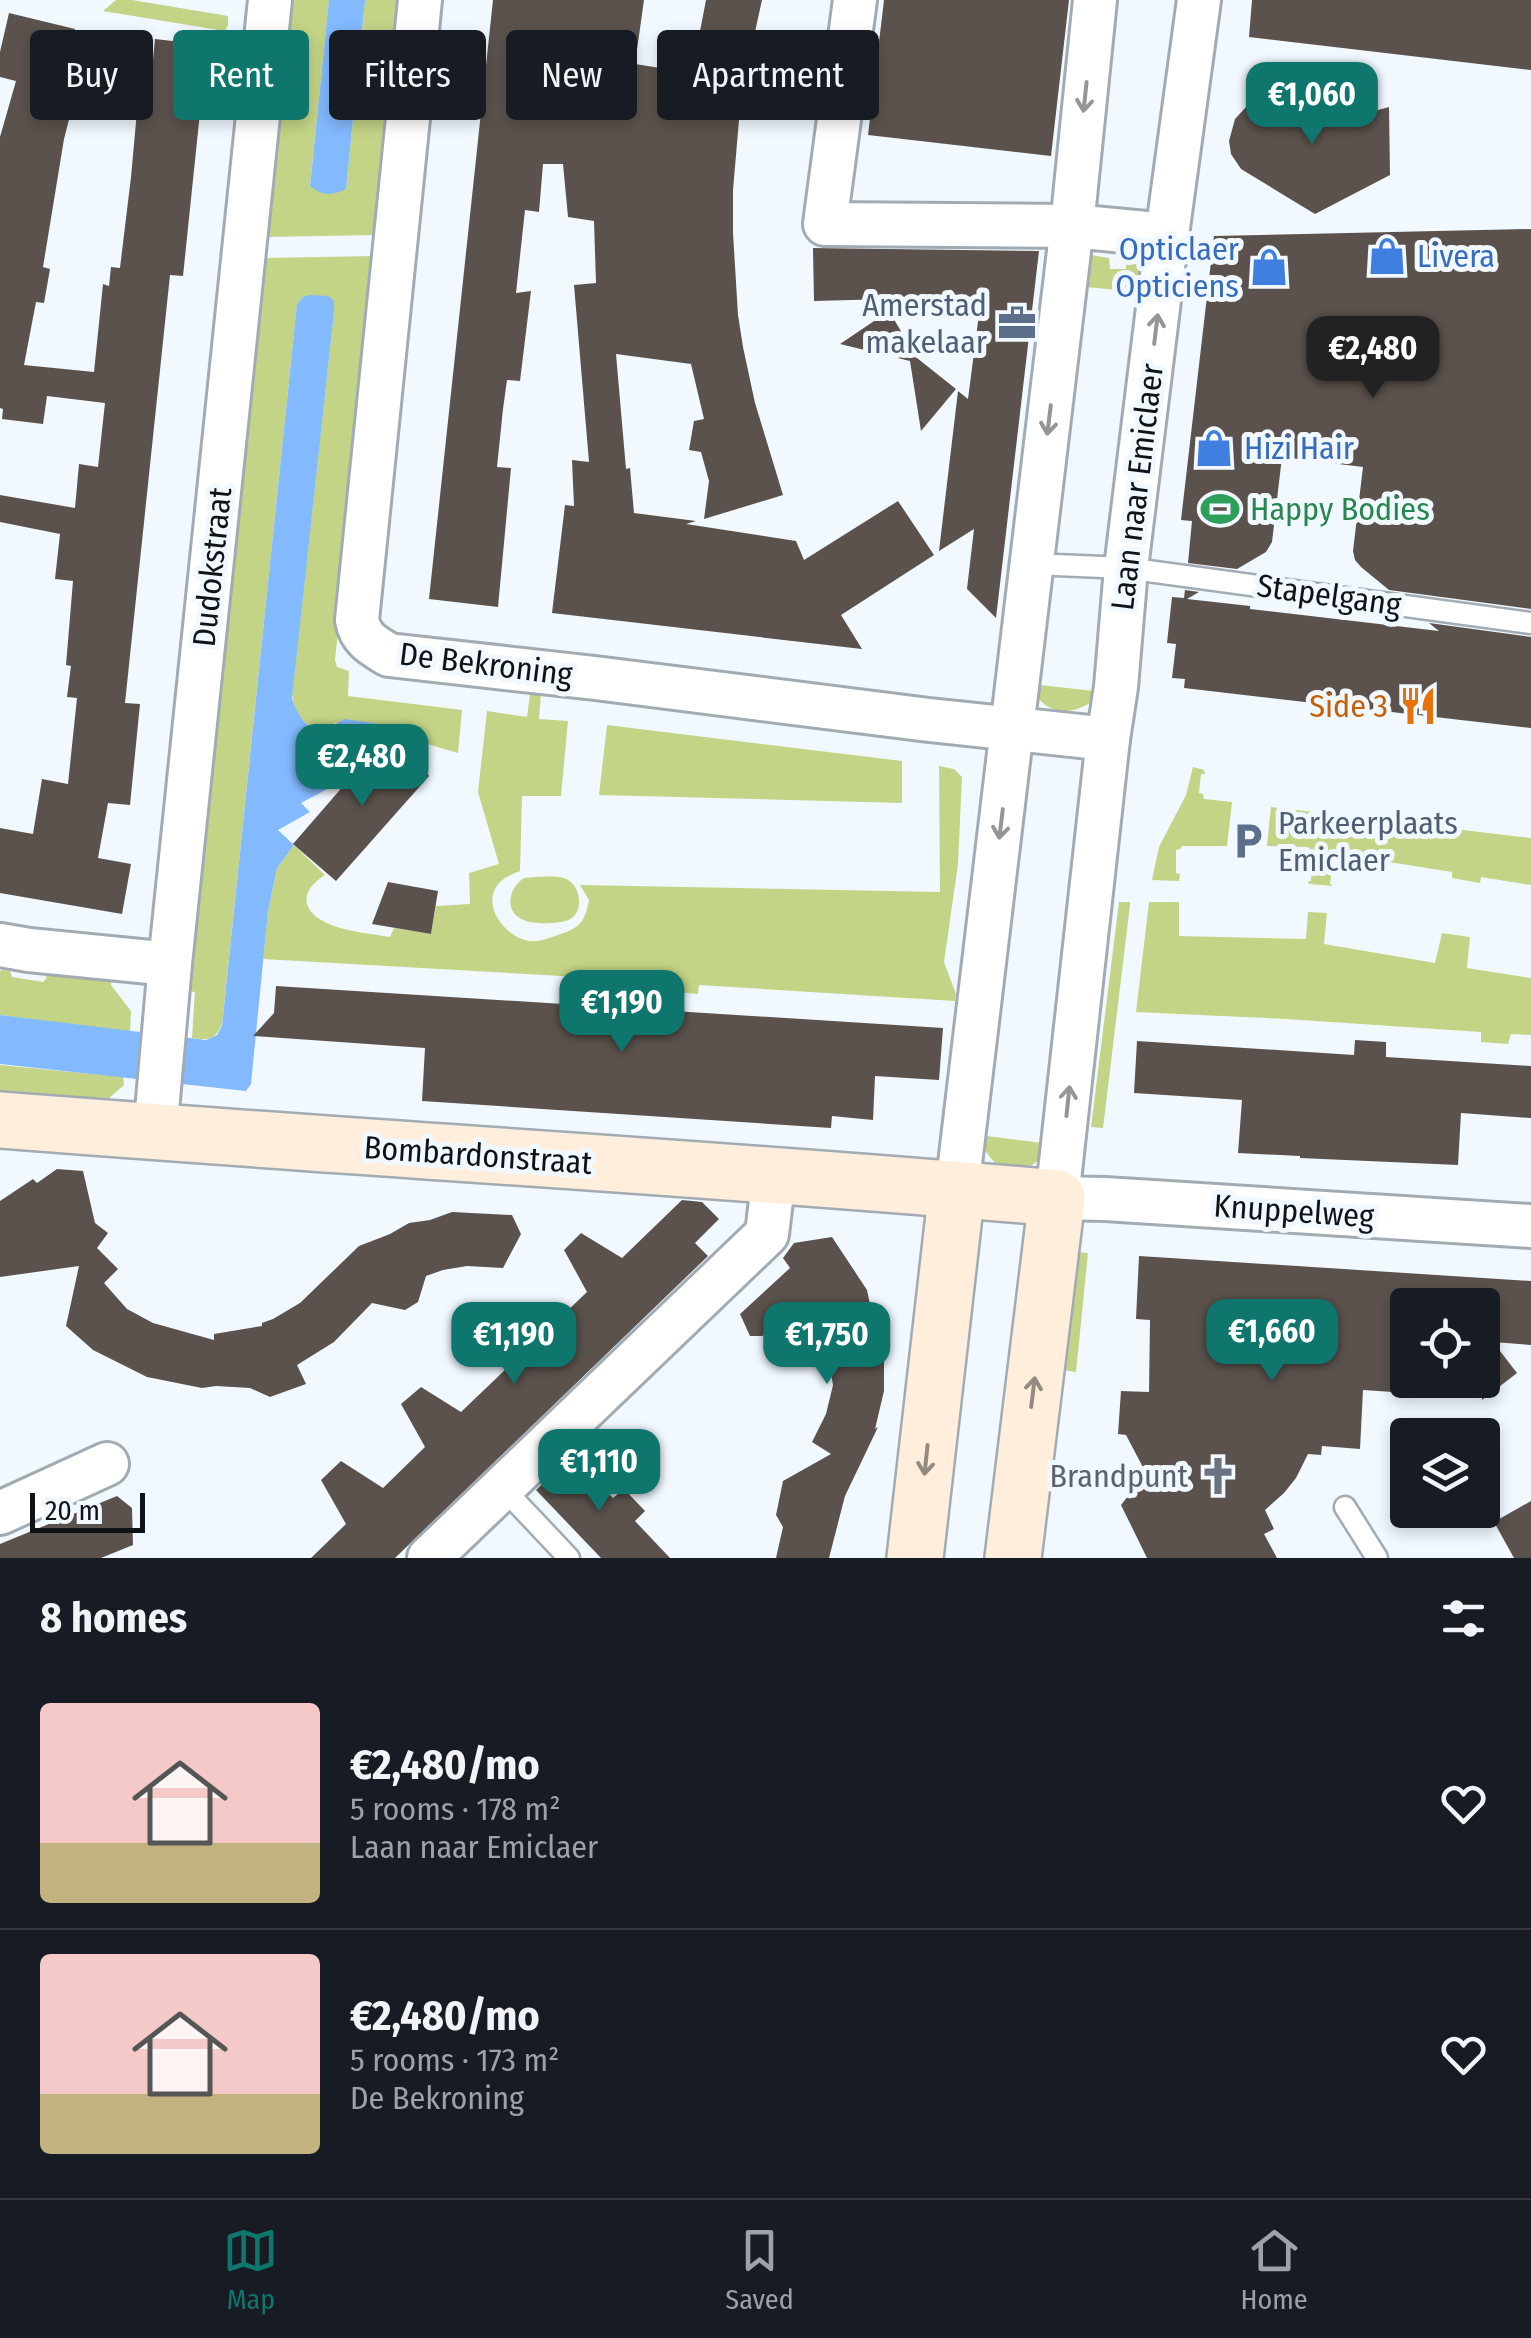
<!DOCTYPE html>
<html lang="en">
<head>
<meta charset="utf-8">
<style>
  :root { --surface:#171b24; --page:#242831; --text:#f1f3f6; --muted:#9ea1a6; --line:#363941; --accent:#0f766e }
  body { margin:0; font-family:"Fira Sans Condensed",sans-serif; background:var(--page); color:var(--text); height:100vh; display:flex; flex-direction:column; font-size:38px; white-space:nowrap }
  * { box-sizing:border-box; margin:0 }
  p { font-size:32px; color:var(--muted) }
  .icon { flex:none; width:55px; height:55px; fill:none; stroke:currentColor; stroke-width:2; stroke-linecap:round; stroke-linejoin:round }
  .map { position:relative; height:1558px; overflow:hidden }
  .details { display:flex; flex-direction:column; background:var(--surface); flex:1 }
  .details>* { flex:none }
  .banner { position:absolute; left:30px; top:30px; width:1000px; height:90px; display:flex; gap:20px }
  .tools { position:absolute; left:1390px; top:1288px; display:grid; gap:20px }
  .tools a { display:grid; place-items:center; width:110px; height:110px; border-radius:10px; background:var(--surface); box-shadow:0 5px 15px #0003; font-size:50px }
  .scale { position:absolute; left:30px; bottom:25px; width:115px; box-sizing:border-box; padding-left:10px; border:5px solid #101316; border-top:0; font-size:28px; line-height:35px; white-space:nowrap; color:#101316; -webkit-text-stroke:8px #f1f8ff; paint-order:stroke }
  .price { position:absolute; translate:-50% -85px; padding:0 22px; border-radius:20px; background:var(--accent); color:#fff; font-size:32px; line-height:65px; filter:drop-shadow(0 2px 5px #0008) }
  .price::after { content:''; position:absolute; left:50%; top:60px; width:30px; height:22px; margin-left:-15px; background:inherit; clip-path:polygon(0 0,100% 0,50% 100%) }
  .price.active { background:#222; color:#fff }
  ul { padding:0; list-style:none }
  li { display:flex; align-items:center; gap:30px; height:250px; padding:0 40px }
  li+li { border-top:2px solid var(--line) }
  li span { display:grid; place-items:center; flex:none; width:280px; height:200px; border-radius:10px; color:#555 }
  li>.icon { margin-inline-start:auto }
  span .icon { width:120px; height:120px; fill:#fffc; stroke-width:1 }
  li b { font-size:42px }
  h2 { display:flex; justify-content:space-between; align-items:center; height:120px; padding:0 40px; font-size:42px }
  .tag { padding:0 35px; border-radius:10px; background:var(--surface); box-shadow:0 5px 15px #0003; font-size:35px; line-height:90px }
  .tag.active { background:var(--accent); color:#fff }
  .tab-bar { display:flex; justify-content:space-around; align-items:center; height:140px; border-top:2px solid var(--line); background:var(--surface); font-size:28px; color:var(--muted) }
  .tab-bar a { display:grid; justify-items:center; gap:5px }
  .tab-bar .active { color:var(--accent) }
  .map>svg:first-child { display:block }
  .green { fill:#c3d486 }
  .water { fill:#83b9fe }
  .building { fill:#5b524d }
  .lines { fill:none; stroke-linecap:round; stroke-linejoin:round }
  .lane-casing { stroke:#a2abb3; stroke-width:25 }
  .street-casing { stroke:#a2abb3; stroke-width:48 }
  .secondary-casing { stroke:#a2abb3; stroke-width:60 }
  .lane { stroke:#fff; stroke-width:20 }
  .street { stroke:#fff; stroke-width:42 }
  .secondary { stroke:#feeedb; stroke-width:55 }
  .oneway { stroke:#939596 }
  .oneway2 { stroke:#938b82 }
  .labels { text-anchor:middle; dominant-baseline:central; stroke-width:10; stroke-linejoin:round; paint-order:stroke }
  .shop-label { font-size:32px; fill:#366cbe; stroke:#f1f8ff; text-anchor:start }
  .service-label { font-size:32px; fill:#4e5e75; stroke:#f1f8ff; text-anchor:end }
  .street-label { font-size:32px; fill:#101316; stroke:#f1f8ff }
  .leisure-label { font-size:32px; fill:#27864d; stroke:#f1f8ff; text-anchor:start }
  .food-label { font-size:32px; fill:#c56008; stroke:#f1f8ff; text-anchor:end }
  .worship-label { font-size:32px; fill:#5b616d; stroke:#f1f8ff; text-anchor:end }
</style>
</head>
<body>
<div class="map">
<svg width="1531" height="1558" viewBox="0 0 1531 1558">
  <rect width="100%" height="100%" fill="#f1f8ff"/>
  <g class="green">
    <polygon points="116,0 132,0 228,16 228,25 225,31 103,11"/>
    <polygon points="286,0 329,0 310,185 346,189 365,0 404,0 378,235 266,237"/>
    <polygon points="1091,255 1109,258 1110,269 1126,269 1126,263 1142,265 1139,292 1086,287"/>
    <path d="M374,256l3,3 -42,401 2,7 12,4 -1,25 114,14 -4,43 -48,-14 -11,12 -16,-14 1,-8 -49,-6 -8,7c-22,1 -33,-17 -35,-37l42,-382v-10l-31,-4 -6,7 -75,721c-8,16 -15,15 -30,13l3,-46 -7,-1 75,-733z"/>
    <path d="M1031,684l72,8c-23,25 -60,28 -72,-8z"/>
    <path d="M533,690l8,3 -2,26 29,2 -7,75h-39l-2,75c-10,4 -20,8 -25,18 -11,22 14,50 35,52 11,1 21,-4 31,-7 20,-7 24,-13 28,-34l-9,-15 360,7 -1,-126 15,3 8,8 -4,87 -14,98 12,32 -1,7 -256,-16 -1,9 -32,-3 1,-9 -404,-23 5,-48 9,-43 17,-23 31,30c-30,19 -21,40 9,51 17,6 38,8 56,11l4,-9 37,6 5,-28 34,-2 -1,-31 30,-9 -21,-72 9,-81 40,6 3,-23z"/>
    <polygon points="607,725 902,761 902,803 599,795"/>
    <polygon points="1193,767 1204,770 1205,774 1201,774 1199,793 1203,794 1204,799 1232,802 1227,846 1182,846 1180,849 1176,850 1176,873 1180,874 1179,881 1152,880 1159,847 1186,795"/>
    <polygon points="1271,807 1531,838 1531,885 1481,877 1480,883 1452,878 1452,872 1339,854 1337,858 1334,858 1330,884 1333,886 1309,884 1308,881 1311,881 1312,851 1308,847 1267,846"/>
    <path d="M524,878c11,-1 28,-3 40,0 18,6 22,38 1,43 -10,3 -30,3 -39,0 -23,-7 -18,-33 -2,-43z"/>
    <polygon points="1119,902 1130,902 1130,905 1103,1128 1091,1127"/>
    <polygon points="1149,902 1179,902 1179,936 1306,939 1308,912 1327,913 1324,944 1435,963 1442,933 1470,937 1467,968 1531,978 1531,1035 1511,1034 1508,1044 1481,1042 1481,1032 1286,1019 1136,1012"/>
    <polygon points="2,970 10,971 12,977 43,982 46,979 47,972 112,975 111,985 131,1011 130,1032 0,1015 0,971"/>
    <polygon points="0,1065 123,1077 124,1085 100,1106 0,1106"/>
    <path d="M979,1135l71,9c-21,40 -59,33 -71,-9z"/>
    <polygon points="1077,1252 1088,1253 1076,1372 1063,1370"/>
  </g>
  <g class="water">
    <path d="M329,0h36l-19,189c-15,7 -23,7 -36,-3z"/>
    <path d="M309,295l19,1 6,5v11l-42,386c4,14 18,41 37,31 5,-3 9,-7 15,-10l35,5 5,5 -1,8 -5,-3 -32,17 8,9 -30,18 9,8 -32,17 9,9 -32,18 16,15 -17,23 -9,43 -17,173 -5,7 -246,-27v-49l206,25 11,-5 5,-9 75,-722 6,-7z"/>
  </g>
  <g class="building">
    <polygon points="493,0 644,0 635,64 692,73 706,0 762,0 747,68 739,120 733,190 733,233 738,315 743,347 755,403 783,495 704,519 709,481 701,452 689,450 694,421 704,419 691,364 616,354 626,469 630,468 634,513 696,521 686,524 796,541 804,560 898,501 934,555 841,615 862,649 552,613 565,505 574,506 572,460 589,462 574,285 596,283 594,221 568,217 563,164 543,164 539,212 525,210 516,293 531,291 520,381 507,380 503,409 497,467 511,468 498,607 429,599"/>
    <polygon points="884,0 1069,0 1051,156 868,135"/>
    <polygon points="1252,0 1531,0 1531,70 1249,37"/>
    <polygon points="9,13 75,29 67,63 83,65 64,139 43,267 50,269 44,303 36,302 24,365 94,372 103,284 109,286 111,267 120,268 131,177 139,89 128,88 131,57 153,60 155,39 207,45 183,276 170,275 125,703 140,704 130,805 108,803 98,858 131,864 122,914 0,893 0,828 33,834 42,779 68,784 77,698 67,697 71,666 66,665 73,581 55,579 60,534 0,522 0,495 75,508 79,464 98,467 105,403 47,396 43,424 2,419 3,409 0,408 0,137 16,81 0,77 0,52"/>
    <polygon points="1306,86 1367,113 1389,107 1390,175 1315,214 1241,169 1231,154 1229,141 1235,119 1247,106 1266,98"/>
    <polygon points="1531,229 1531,609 1389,590 1361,567 1355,560 1353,551 1363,467 1282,457 1272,542 1266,552 1237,569 1188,563 1192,521 1181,520 1214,236"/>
    <polygon points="813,248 1039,251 996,618 967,589 974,529 939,551 958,391 968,399 979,314 973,313 974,303 963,303 963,297 814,301"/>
    <polygon points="889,311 917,358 956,389 921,431 910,361 840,344"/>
    <polygon points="1185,590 1199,592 1187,599 1250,606 1250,609 1439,631 1429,623 1531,637 1531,728 1184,688 1185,679 1172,678 1176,644 1167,643 1172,597 1184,598"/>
    <polygon points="384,739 406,758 414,748 429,776 336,881 293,844"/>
    <polygon points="388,882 438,891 431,934 372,924"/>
    <polygon points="276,986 943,1028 939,1080 875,1076 873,1120 832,1116 831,1128 422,1101 425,1048 253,1036 274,1013"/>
    <polygon points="1355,1040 1386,1042 1386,1057 1531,1066 1531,1118 1461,1113 1458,1165 1300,1158 1300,1156 1238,1153 1242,1100 1134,1093 1137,1041 1354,1055"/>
    <polygon points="57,1169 83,1171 95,1223 108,1233 97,1248 118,1269 104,1283 127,1309 153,1323 214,1340 214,1334 262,1326 262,1323 273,1319 300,1303 359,1246 390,1234 409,1223 430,1220 452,1212 512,1215 521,1234 503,1268 467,1266 443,1270 426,1276 418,1302 405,1310 372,1303 334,1342 297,1365 306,1384 270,1397 250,1388 216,1386 202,1388 147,1377 93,1350 66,1326 79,1266 0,1277 0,1201 33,1179 37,1183"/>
    <polygon points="682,1200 702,1202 719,1219 695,1243 708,1256 395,1558 311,1558 346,1524 321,1480 341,1461 383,1488 425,1447 401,1404 421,1387 461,1412 507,1368 484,1327 501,1310 542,1335 587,1292 564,1250 581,1233 622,1258"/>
    <polygon points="832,1237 867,1290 871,1309 884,1337 884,1391 875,1429 878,1427 845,1496 829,1558 776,1558 783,1527 776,1515 783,1481 831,1454 812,1442 826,1414 833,1385 820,1310 762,1336 750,1336 740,1314 790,1268 783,1258 794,1243"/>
    <polygon points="1139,1256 1531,1281 1531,1345 1493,1342 1517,1373 1482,1400 1482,1305 1408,1305 1408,1393 1363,1390 1360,1449 1322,1446 1321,1455 1308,1454 1296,1478 1284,1493 1265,1510 1274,1529 1264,1534 1277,1558 1147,1558 1121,1505 1146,1473 1126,1435 1118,1434 1121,1391 1149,1392 1150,1320 1136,1319"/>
    <polygon points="572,1456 613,1498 624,1489 645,1511 635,1521 670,1558 601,1558 536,1490"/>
    <polygon points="117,1496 132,1508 133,1545 101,1558 0,1558 0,1544"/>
    <polygon points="1531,1501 1531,1558 1514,1558 1494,1522"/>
  </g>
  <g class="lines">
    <g class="lane-casing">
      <g id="lane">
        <polyline points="1032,564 1126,568 1531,623"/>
        <polyline points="502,1487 569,1558"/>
        <polyline points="1345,1507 1377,1558"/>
      </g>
    </g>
    <g class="street-casing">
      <g id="street">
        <path d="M420,0l-63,620c3,19 17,26 32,35l206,23 334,42 179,19"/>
        <polyline points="855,0 825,224 1072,226 1167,235"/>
        <polyline points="1199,0 1167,235 1126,568 1116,687 1108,739 1057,1198 1105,1199 1531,1226"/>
        <polyline points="0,945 29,950 170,964"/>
        <polyline points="155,1133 170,964 270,0"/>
        <polyline points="957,1189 1072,226 1095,0"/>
        <polyline points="0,1513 107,1464"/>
        <polyline points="429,1558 767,1234 774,1175"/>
      </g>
    </g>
    <g class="secondary-casing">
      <g id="secondary">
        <path d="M0,1120c352,28 705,47 1057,78l-44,360"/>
        <polyline points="915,1558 957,1189"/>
      </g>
    </g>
    <use href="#lane" class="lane"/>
    <use href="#street" class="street"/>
    <use href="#secondary" class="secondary"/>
  </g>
  <defs><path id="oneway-shaft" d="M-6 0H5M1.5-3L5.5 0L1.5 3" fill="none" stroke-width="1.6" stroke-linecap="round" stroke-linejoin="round" transform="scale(2.5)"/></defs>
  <g class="oneway">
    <use href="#oneway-shaft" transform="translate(1085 97) rotate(96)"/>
    <use href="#oneway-shaft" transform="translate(1156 329) rotate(-83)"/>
    <use href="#oneway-shaft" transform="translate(1049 420) rotate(97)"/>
    <use href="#oneway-shaft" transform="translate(1001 824) rotate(97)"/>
    <use href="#oneway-shaft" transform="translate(1068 1101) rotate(-84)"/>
  </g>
  <g class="oneway2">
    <use href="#oneway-shaft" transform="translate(1033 1392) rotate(-83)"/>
    <use href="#oneway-shaft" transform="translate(926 1460) rotate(96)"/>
  </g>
  <defs>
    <g id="shop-bare" transform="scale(3)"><path d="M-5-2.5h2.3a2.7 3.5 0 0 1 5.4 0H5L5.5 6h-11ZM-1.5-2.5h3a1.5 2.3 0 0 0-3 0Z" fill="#3f7fe0" stroke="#f1f8ff" stroke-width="2.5" paint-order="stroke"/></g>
    <g id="office-bare" transform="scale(3)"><path d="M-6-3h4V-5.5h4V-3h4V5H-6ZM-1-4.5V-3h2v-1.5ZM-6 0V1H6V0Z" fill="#5c6f8a" stroke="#f1f8ff" stroke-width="2.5" paint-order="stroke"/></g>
    <g id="stadium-bare" transform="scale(3)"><path d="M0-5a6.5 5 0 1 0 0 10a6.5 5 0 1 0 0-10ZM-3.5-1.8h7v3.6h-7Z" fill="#2e9e5b" stroke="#f1f8ff" stroke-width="2.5" paint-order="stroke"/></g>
    <g id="restaurant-bare" transform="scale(3)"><path d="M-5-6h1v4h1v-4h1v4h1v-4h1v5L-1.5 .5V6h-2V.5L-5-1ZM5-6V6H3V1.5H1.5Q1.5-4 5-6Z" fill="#e8710a" stroke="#f1f8ff" stroke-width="2.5" paint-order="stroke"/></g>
    <g id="parking-bare" transform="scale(3)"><path d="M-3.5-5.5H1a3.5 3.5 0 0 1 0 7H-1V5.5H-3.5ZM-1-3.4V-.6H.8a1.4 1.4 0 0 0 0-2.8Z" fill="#5c6f8a" stroke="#f1f8ff" stroke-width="2.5" paint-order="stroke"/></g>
    <g id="church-bare" transform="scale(3)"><path d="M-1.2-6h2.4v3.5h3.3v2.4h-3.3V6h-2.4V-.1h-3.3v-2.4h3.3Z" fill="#6b7280" stroke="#f1f8ff" stroke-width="2.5" paint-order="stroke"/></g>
  </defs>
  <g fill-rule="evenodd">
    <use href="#shop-bare" x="1387" y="256"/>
    <use href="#shop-bare" x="1269" y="267"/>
    <use href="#office-bare" x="1017" y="323"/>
    <use href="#shop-bare" x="1214" y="448"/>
    <use href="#stadium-bare" x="1220" y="509"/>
    <use href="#restaurant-bare" x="1418" y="706"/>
    <use href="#parking-bare" x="1248" y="841"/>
    <use href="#church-bare" x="1218" y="1476"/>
  </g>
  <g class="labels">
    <g class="shop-label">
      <text x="1239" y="249" text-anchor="end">Opticlaer<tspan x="1239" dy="37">Opticiens</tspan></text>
      <text x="1417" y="256">Livera</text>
      <text x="1244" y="448">Hizi Hair</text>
    </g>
    <g class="service-label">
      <text x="987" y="305">Amerstad<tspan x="987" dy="37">makelaar</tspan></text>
      <text x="1278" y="823" text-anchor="start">Parkeerplaats<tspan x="1278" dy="37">Emiclaer</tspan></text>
    </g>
    <g class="street-label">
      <text transform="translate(1137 487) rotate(-83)">Laan naar Emiclaer</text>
      <text transform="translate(212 567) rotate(-84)">Dudokstraat</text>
      <text transform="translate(1329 595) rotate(8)">Stapelgang</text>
      <text transform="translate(486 664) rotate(7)">De Bekroning</text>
      <text transform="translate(478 1155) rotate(4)">Bombardonstraat</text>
      <text transform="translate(1294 1211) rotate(4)">Knuppelweg</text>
    </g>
    <g class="leisure-label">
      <text x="1250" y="509">Happy Bodies</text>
    </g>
    <g class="food-label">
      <text x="1388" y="706">Side 3</text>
    </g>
    <g class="worship-label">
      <text x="1188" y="1476">Brandpunt</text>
    </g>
  </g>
</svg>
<div class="tools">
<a><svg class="icon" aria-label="locate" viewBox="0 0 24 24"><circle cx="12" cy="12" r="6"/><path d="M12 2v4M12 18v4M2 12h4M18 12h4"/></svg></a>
<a><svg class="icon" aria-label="layers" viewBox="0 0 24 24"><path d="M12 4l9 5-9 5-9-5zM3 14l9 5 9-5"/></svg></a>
</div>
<div class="scale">20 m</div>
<b class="price" style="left:1312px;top:147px">€1,060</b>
<b class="price active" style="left:1373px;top:401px">€2,480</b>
<b class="price" style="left:362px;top:809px">€2,480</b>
<b class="price" style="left:622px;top:1055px">€1,190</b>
<b class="price" style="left:1272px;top:1384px">€1,660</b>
<b class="price" style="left:514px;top:1387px">€1,190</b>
<b class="price" style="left:827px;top:1387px">€1,750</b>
<b class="price" style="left:599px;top:1514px">€1,110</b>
<div class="banner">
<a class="tag">Buy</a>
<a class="tag active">Rent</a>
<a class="tag">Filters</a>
<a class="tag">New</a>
<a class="tag">Apartment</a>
</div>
</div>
<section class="details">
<h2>8 homes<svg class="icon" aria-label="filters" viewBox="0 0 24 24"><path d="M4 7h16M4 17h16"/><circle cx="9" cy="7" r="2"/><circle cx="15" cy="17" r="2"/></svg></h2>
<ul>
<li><span style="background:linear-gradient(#f6c9c9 70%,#c2b280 0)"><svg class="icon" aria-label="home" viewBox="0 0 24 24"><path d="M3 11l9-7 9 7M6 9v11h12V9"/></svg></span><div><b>€2,480/mo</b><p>5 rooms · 178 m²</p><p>Laan naar Emiclaer</p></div><svg class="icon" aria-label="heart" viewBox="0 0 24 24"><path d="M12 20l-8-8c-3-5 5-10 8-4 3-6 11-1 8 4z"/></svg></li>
<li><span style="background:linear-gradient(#f6c9c9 70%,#c2b280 0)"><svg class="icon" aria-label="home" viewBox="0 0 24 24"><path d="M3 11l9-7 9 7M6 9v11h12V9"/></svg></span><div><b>€2,480/mo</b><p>5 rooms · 173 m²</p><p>De Bekroning</p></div><svg class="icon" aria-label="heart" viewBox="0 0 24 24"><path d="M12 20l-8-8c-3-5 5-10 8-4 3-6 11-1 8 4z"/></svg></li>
</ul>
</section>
<nav class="tab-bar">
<a class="active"><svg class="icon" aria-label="map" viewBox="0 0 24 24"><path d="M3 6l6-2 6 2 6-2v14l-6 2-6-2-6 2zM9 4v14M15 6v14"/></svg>Map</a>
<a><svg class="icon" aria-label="saved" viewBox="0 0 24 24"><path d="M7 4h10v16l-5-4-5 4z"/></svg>Saved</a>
<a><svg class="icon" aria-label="home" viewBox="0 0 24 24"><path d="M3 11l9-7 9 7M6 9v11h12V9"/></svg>Home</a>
</nav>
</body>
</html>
